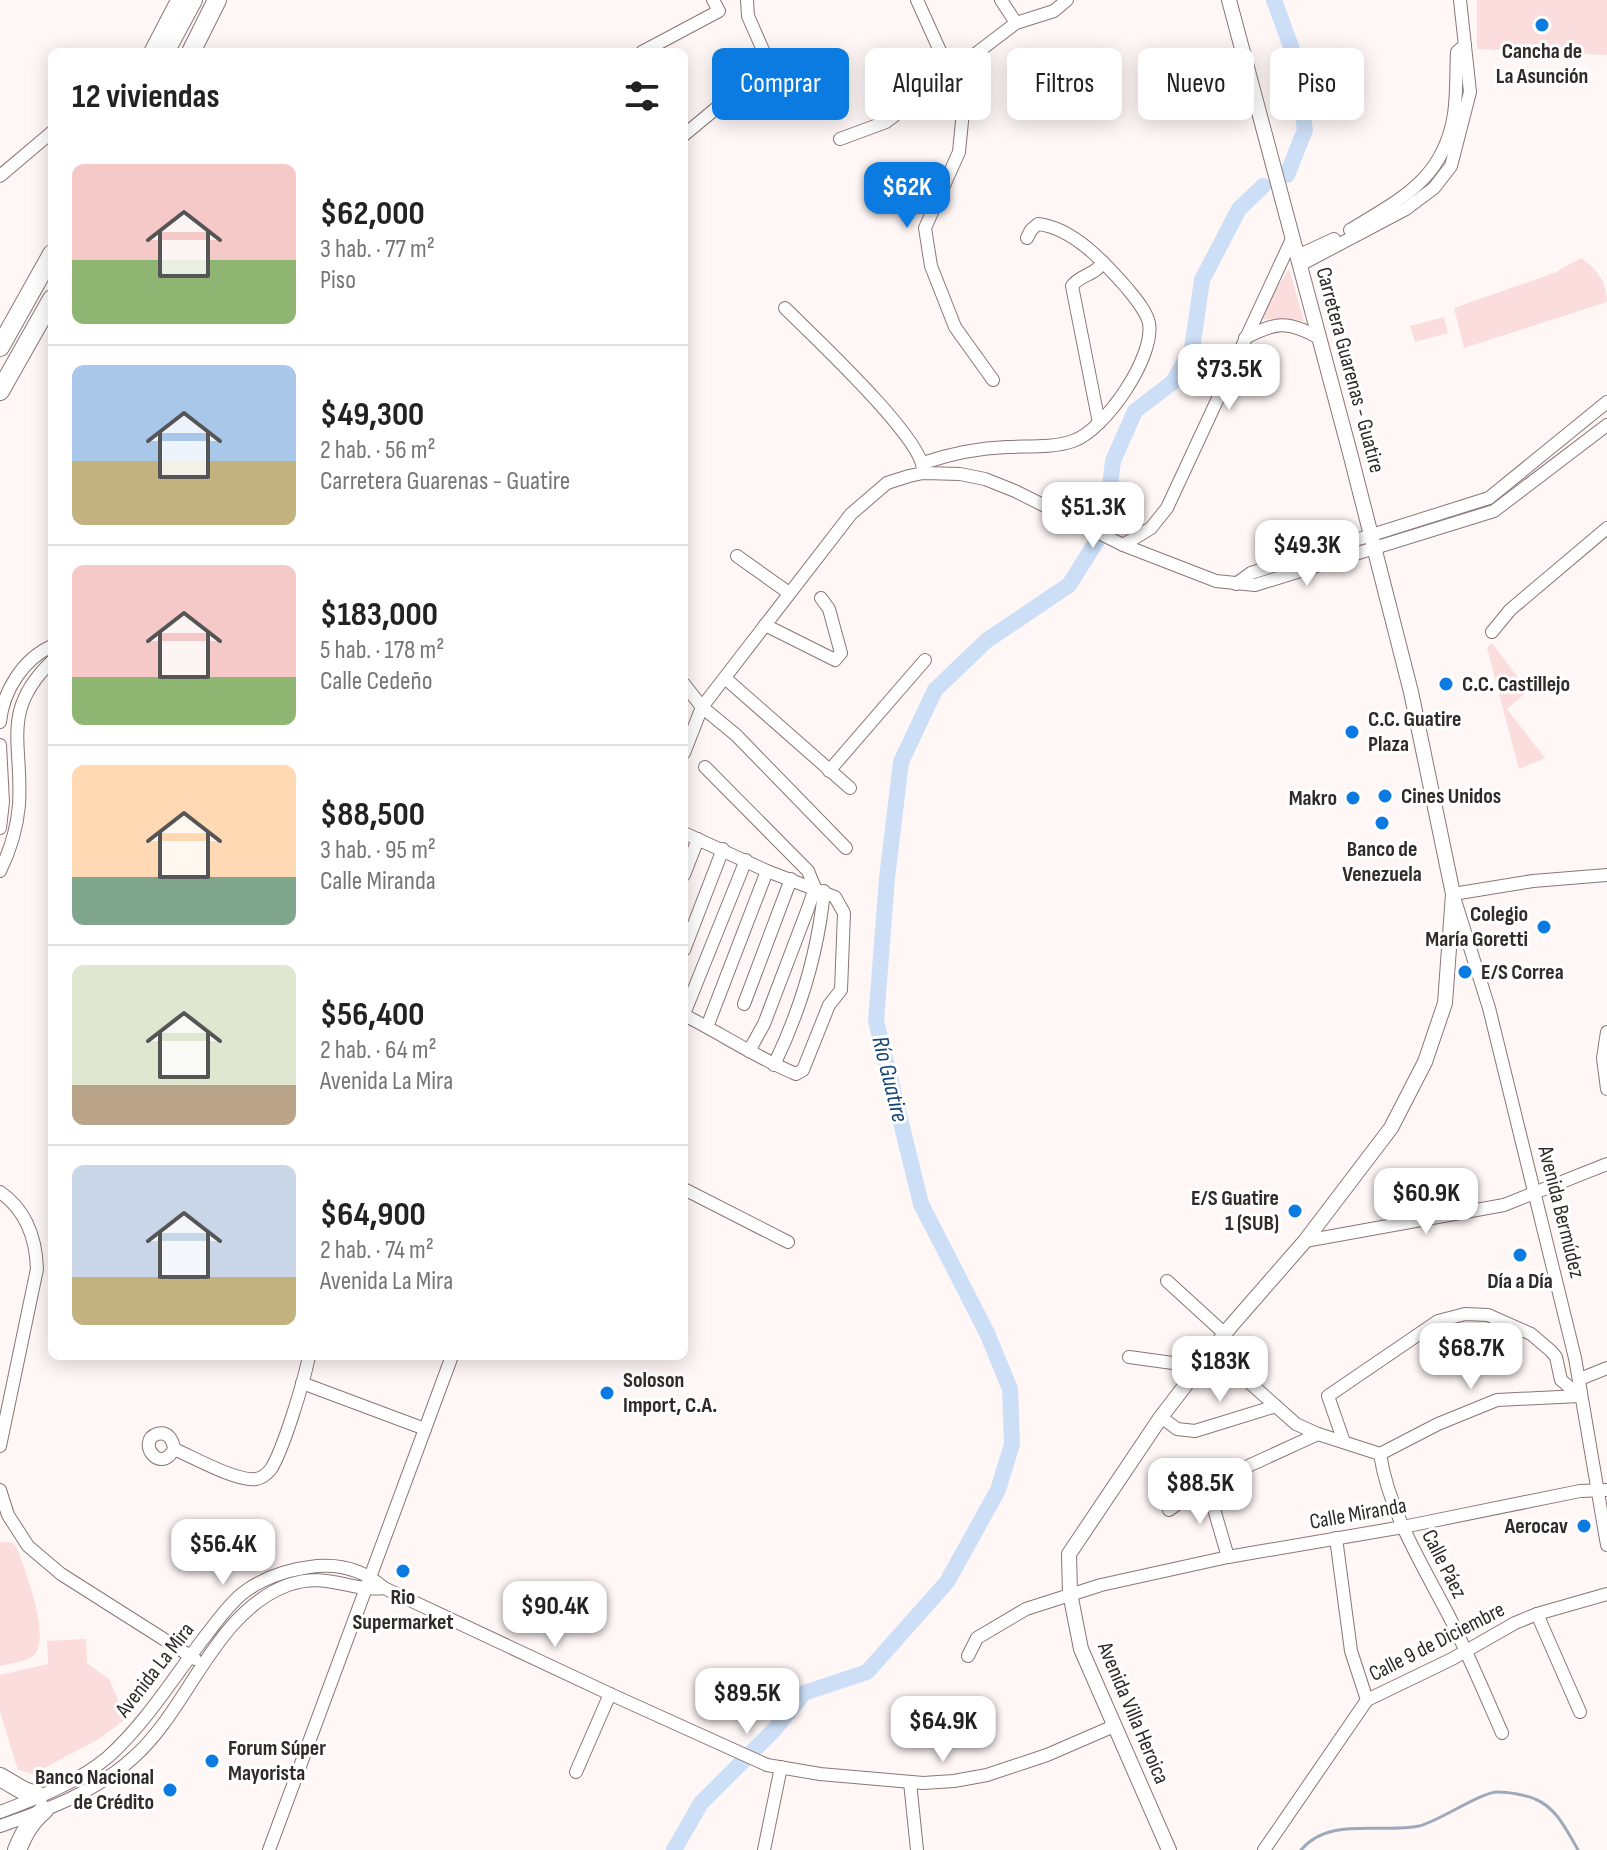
<!DOCTYPE html>
<html lang="es">
<head>
<meta charset="utf-8">
<style>
  :root { --surface:#fff; --page:#f6f6f6; --text:#222; --muted:#767676; --line:#e0e0e0; --accent:#0b7ae1 }
  body { margin:0; font-family:"Sofia Sans Condensed",sans-serif; background:var(--page); color:var(--text); height:100vh; display:flex; flex-direction:column; font-size:30px; white-space:nowrap }
  * { box-sizing:border-box; margin:0 }
  p { font-size:26px; color:var(--muted) }
  .icon { flex:none; width:44px; height:44px; fill:none; stroke:currentColor; stroke-width:2; stroke-linecap:round; stroke-linejoin:round }
  .map { position:relative; flex:1; overflow:hidden }
  .sheet { position:absolute; left:48px; top:48px; width:640px; height:1312px; display:flex; flex-direction:column; background:var(--surface); border-radius:12px; box-shadow:0 4px 20px #0003 }
  .sheet>* { flex:none }
  .guide { position:absolute; left:712px; top:48px; width:760px; height:72px; display:flex; gap:16px }
  .price { position:absolute; translate:-50% -68px; padding:0 18px; border-radius:16px; background:#fff; color:#222; font-size:26px; line-height:52px; filter:drop-shadow(0 2px 4px #0008) }
  .price::after { content:''; position:absolute; left:50%; top:48px; width:24px; height:18px; margin-left:-12px; background:inherit; clip-path:polygon(0 0,100% 0,50% 100%) }
  .price.active { background:var(--accent); color:#fff }
  ul { padding:0; list-style:none }
  li { display:flex; align-items:center; gap:24px; height:200px; padding:0 24px }
  li+li { border-top:2px solid var(--line) }
  li span { display:grid; place-items:center; flex:none; width:224px; height:160px; border-radius:12px; color:#555 }
  li>.icon { margin-inline-start:auto }
  span .icon { width:96px; height:96px; fill:#fffc; stroke-width:1 }
  li b { font-size:34px }
  h2 { display:flex; justify-content:space-between; align-items:center; height:96px; padding:0 24px; font-size:34px }
  .pill { padding:0 28px; border-radius:12px; background:var(--surface); box-shadow:0 4px 20px #0003; font-size:28px; line-height:72px }
  .pill.active { background:var(--accent); color:#fff }
  .map>svg:first-child { display:block }
  .green { fill:#fadddc }
  .lines { fill:none; stroke-linecap:round; stroke-linejoin:round }
  .stream { stroke:#9ea9ba; stroke-width:3 }
  .river { stroke:#ccdff7; stroke-width:16 }
  .minor-casing { stroke:#897777; stroke-width:14 }
  .major-casing { stroke:#897777; stroke-width:16 }
  .highway-casing { stroke:#897777; stroke-width:20 }
  .minor { stroke:#fff; stroke-width:12 }
  .major { stroke:#fff; stroke-width:14 }
  .highway { stroke:#fff; stroke-width:18 }
  .poi-dot { fill:#0b7ae1; stroke:#fff; stroke-width:3 }
  .labels { text-anchor:middle; dominant-baseline:central; stroke-width:6; stroke-linejoin:round; paint-order:stroke }
  .poi-label { font-size:22px; font-weight:bold; fill:#312a2a; stroke:#fff; text-anchor:start }
  .street-label { font-size:22px; fill:#312a2a; stroke:#fff }
  .water-label { font-size:24px; font-style:italic; fill:#144478; stroke:#fff }
</style>
</head>
<body>
<div class="map">
<svg width="1607" height="1850" viewBox="0 0 1607 1850">
  <rect width="100%" height="100%" fill="#fff7f6"/>
  <g class="green">
    <polygon points="1477,0 1607,0 1607,55 1477,49"/>
    <path d="M1581,258c16,11 26,24 26,44l-143,46 -10,-40 100,-35z"/>
    <polygon points="1289,269 1304,321 1258,319"/>
    <polygon points="1444,317 1448,333 1415,342 1410,326"/>
    <polygon points="1492,643 1528,691 1507,709 1545,758 1519,769 1487,648"/>
    <path d="M0,1542h11l5,4c8,21 35,89 19,108 -7,8 -25,9 -35,12z"/>
    <polygon points="86,1639 87,1663 109,1679 126,1719 97,1740 33,1774 18,1770 0,1712 0,1675 48,1664 47,1641"/>
  </g>
  <g class="lines">
    <path class="stream" d="M1301,1850c28,-34 80,-16 118,-24 21,-5 61,-34 79,-34 10,0 28,3 37,7 22,9 32,32 43,51"/>
    <g class="river">
      <polyline points="1274,0 1295,58 1305,130 1287,175"/>
      <polyline points="674,1850 701,1803 774,1730 804,1693 867,1672 947,1582 998,1490 1012,1444 1010,1389 987,1333 921,1204 876,1021 887,878 901,762 935,690 986,641 1069,585 1105,528 1113,461 1135,411 1173,382 1192,349 1202,280 1239,209 1263,186"/>
    </g>
    <g class="minor-casing">
      <g id="minor">
        <polyline points="917,0 950,73"/>
        <polyline points="1001,0 1016,23"/>
        <polyline points="150,52 177,0"/>
        <polyline points="642,52 719,11 713,0"/>
        <polyline points="968,60 959,152 925,228 931,266 955,327 993,380"/>
        <polyline points="684,135 762,70 766,57 748,16 747,0"/>
        <polyline points="840,139 886,122 1016,23 1054,11 1067,0"/>
        <polyline points="0,176 52,132"/>
        <path d="M1350,230c51,-31 94,-51 104,-116 3,-20 2,-42 3,-62l8,-7"/>
        <polyline points="1297,256 1334,239"/>
        <polyline points="1300,265 1406,209 1434,188 1451,166 1470,92 1460,0"/>
        <path d="M785,308c27,27 138,130 138,162"/>
        <path d="M1245,338c30,-16 43,-18 74,0"/>
        <path d="M1099,423l-27,-137c7,-11 24,-11 31,-24"/>
        <path d="M923,463c27,-9 55,-15 84,-16 21,-1 46,1 66,-6 32,-11 82,-84 76,-118 -3,-13 -15,-26 -23,-36 -22,-25 -53,-59 -88,-63l-7,6 -4,8"/>
        <polyline points="1123,545 1151,528 1167,508 1292,239"/>
        <polyline points="737,556 789,593"/>
        <polyline points="1236,584 1251,573 1489,498 1607,402"/>
        <polyline points="765,625 835,660 841,653 829,609 821,598"/>
        <polyline points="1492,632 1510,610 1607,528"/>
        <polyline points="725,678 850,788"/>
        <polyline points="684,684 702,707 736,735 846,848"/>
        <path d="M0,722c3,-31 23,-63 52,-76"/>
        <polyline points="0,745 3,802 0,828"/>
        <polyline points="684,753 702,707 851,514 887,483 909,476 923,473 960,474 985,479 1015,491 1123,545 1216,581 1255,585 1494,511 1607,425"/>
        <polyline points="705,767 808,871 815,888 807,911 764,1024 749,1051"/>
        <polyline points="829,771 925,660"/>
        <path d="M684,833l83,38 68,26 9,16 -3,77 -12,15 -26,65 -7,4c-39,-16 -74,-40 -112,-59"/>
        <path d="M0,871c10,-20 17,-43 19,-66 4,-62 -19,-94 33,-144"/>
        <polyline points="684,875 698,839"/>
        <polyline points="1607,875 1533,881 1453,894 1489,1008 1575,1358 1607,1545"/>
        <polyline points="684,950 723,849"/>
        <polyline points="744,1004 791,879"/>
        <polyline points="684,1014 746,860"/>
        <polyline points="707,1027 767,871"/>
        <polyline points="1607,1032 1603,1058 1607,1089"/>
        <path d="M774,1065c27,-56 44,-112 50,-174"/>
        <polyline points="684,1189 788,1242"/>
        <path d="M0,1192c26,18 36,47 37,77l-37,177"/>
        <polyline points="1305,1241 1504,1205 1607,1164"/>
        <polyline points="1167,1281 1225,1334"/>
        <polyline points="1214,1351 1296,1424 1318,1434 1380,1454"/>
        <polyline points="1129,1357 1202,1367"/>
        <polyline points="1580,1379 1607,1368"/>
        <polyline points="302,1383 425,1429"/>
        <polyline points="1161,1417 1177,1429 1195,1431 1276,1406"/>
        <polyline points="1344,1442 1328,1396 1438,1321 1465,1314 1488,1315 1531,1334 1551,1351 1556,1357 1561,1380 1580,1396"/>
        <path d="M174,1449c-14,27 -38,-8 -17,-15 11,-3 16,6 17,15 19,8 63,33 82,30 6,-1 11,-5 15,-10 13,-21 33,-88 38,-113"/>
        <path d="M1380,1454c9,58 42,110 69,162 19,38 36,78 53,117"/>
        <polyline points="1380,1454 1438,1424 1497,1400 1580,1396"/>
        <polyline points="1207,1485 1228,1557"/>
        <polyline points="0,1490 8,1515 28,1546 61,1574 195,1659"/>
        <polyline points="1169,1510 1198,1489 1318,1434"/>
        <polyline points="1336,1538 1351,1651 1367,1700"/>
        <polyline points="384,1588 610,1694 767,1765 820,1774 923,1783 954,1781 987,1775 1047,1755 1114,1726"/>
        <polyline points="1537,1614 1580,1712"/>
        <polyline points="968,1656 977,1638 1026,1609 1101,1585 1228,1557 1403,1527 1580,1491 1607,1490"/>
        <polyline points="576,1772 610,1694"/>
        <polyline points="910,1782 917,1850"/>
        <path d="M0,1812c37,-14 77,-29 108,-55 39,-35 67,-82 99,-123 11,-14 22,-30 36,-41 22,-17 47,-24 74,-27 25,-2 48,5 67,22 -34,4 -57,-17 -96,-3 -73,27 -98,121 -153,171 -37,35 -88,54 -135,70"/>
        <polyline points="269,1850 452,1356"/>
        <polyline points="764,1850 781,1767"/>
        <polyline points="1264,1850 1367,1700 1452,1659 1515,1623 1537,1614 1607,1594"/>
      </g>
    </g>
    <g class="major-casing">
      <polyline id="major" points="1169,1850 1081,1649 1070,1593 1069,1554 1161,1417 1230,1327 1305,1241 1391,1128 1425,1062 1445,1003 1453,894 1411,692 1350,453 1229,0"/>
    </g>
    <g class="highway-casing">
      <g id="highway">
        <polyline points="165,52 193,0"/>
        <polyline points="191,52 217,0"/>
        <polyline points="0,347 52,254"/>
        <polyline points="0,391 52,299"/>
        <polyline points="0,1777 24,1791 39,1796"/>
        <path d="M17,1850c7,-17 13,-28 27,-40"/>
      </g>
    </g>
    <use href="#minor" class="minor"/>
    <use href="#major" class="major"/>
    <use href="#highway" class="highway"/>
  </g>
  <g class="poi-dot">
    <circle cx="1542" cy="25" r="8"/>
    <circle cx="1446" cy="684" r="8"/>
    <circle cx="1352" cy="732" r="8"/>
    <circle cx="1385" cy="796" r="8"/>
    <circle cx="1353" cy="798" r="8"/>
    <circle cx="1382" cy="823" r="8"/>
    <circle cx="1544" cy="927" r="8"/>
    <circle cx="1465" cy="972" r="8"/>
    <circle cx="1295" cy="1211" r="8"/>
    <circle cx="1520" cy="1255" r="8"/>
    <circle cx="607" cy="1393" r="8"/>
    <circle cx="1584" cy="1526" r="8"/>
    <circle cx="403" cy="1571" r="8"/>
    <circle cx="212" cy="1761" r="8"/>
    <circle cx="170" cy="1790" r="8"/>
  </g>
  <g class="labels">
    <g class="poi-label">
      <text x="1542" y="51" text-anchor="middle">Cancha de<tspan x="1542" dy="25">La Asunción</tspan></text>
      <text x="1462" y="684">C.C. Castillejo</text>
      <text x="1368" y="719">C.C. Guatire<tspan x="1368" dy="25">Plaza</tspan></text>
      <text x="1401" y="796">Cines Unidos</text>
      <text x="1337" y="798" text-anchor="end">Makro</text>
      <text x="1382" y="849" text-anchor="middle">Banco de<tspan x="1382" dy="25">Venezuela</tspan></text>
      <text x="1528" y="914" text-anchor="end">Colegio<tspan x="1528" dy="25">María Goretti</tspan></text>
      <text x="1481" y="972">E/S Correa</text>
      <text x="1279" y="1198" text-anchor="end">E/S Guatire<tspan x="1279" dy="25">1 (SUB)</tspan></text>
      <text x="1520" y="1281" text-anchor="middle">Día a Día</text>
      <text x="623" y="1380">Soloson<tspan x="623" dy="25">Import, C.A.</tspan></text>
      <text x="1568" y="1526" text-anchor="end">Aerocav</text>
      <text x="403" y="1597" text-anchor="middle">Rio<tspan x="403" dy="25">Supermarket</tspan></text>
      <text x="228" y="1748">Forum Súper<tspan x="228" dy="25">Mayorista</tspan></text>
      <text x="154" y="1777" text-anchor="end">Banco Nacional<tspan x="154" dy="25">de Crédito</tspan></text>
    </g>
    <g class="street-label">
      <text transform="translate(1350 370) rotate(75)">Carretera Guarenas - Guatire</text>
      <text transform="translate(1561 1212) rotate(76)">Avenida Bermúdez</text>
      <text transform="translate(1358 1514) rotate(-10)">Calle Miranda</text>
      <text transform="translate(1444 1564) rotate(63)">Calle Páez</text>
      <text transform="translate(1437 1642) rotate(-27)">Calle 9 de Diciembre</text>
      <text transform="translate(155 1670) rotate(-52)">Avenida La Mira</text>
      <text transform="translate(1133 1713) rotate(67)">Avenida Villa Heroica</text>
    </g>
    <g class="water-label">
      <text transform="translate(890 1079) rotate(76)">Río Guatire</text>
    </g>
  </g>
</svg>
<b class="price active" style="left:907px;top:230px">$62K</b>
<b class="price" style="left:1229px;top:412px">$73.5K</b>
<b class="price" style="left:1093px;top:550px">$51.3K</b>
<b class="price" style="left:1307px;top:588px">$49.3K</b>
<b class="price" style="left:1426px;top:1236px">$60.9K</b>
<b class="price" style="left:1471px;top:1391px">$68.7K</b>
<b class="price" style="left:1220px;top:1404px">$183K</b>
<b class="price" style="left:1200px;top:1526px">$88.5K</b>
<b class="price" style="left:223px;top:1587px">$56.4K</b>
<b class="price" style="left:555px;top:1649px">$90.4K</b>
<b class="price" style="left:747px;top:1736px">$89.5K</b>
<b class="price" style="left:943px;top:1764px">$64.9K</b>
<div class="guide">
<a class="pill active">Comprar</a>
<a class="pill">Alquilar</a>
<a class="pill">Filtros</a>
<a class="pill">Nuevo</a>
<a class="pill">Piso</a>
</div>
<section class="sheet">
<h2>12 viviendas<svg class="icon" aria-label="filters" viewBox="0 0 24 24"><path d="M4 7h16M4 17h16"/><circle cx="9" cy="7" r="2"/><circle cx="15" cy="17" r="2"/></svg></h2>
<ul>
<li><span style="background:linear-gradient(#f6c9c9 60%,#8fb573 0)"><svg class="icon" aria-label="home" viewBox="0 0 24 24"><path d="M3 11l9-7 9 7M6 9v11h12V9"/></svg></span><div><b>$62,000</b><p>3 hab. · 77 m²</p><p>Piso</p></div></li>
<li><span style="background:linear-gradient(#a9c7e8 60%,#c2b280 0)"><svg class="icon" aria-label="home" viewBox="0 0 24 24"><path d="M3 11l9-7 9 7M6 9v11h12V9"/></svg></span><div><b>$49,300</b><p>2 hab. · 56 m²</p><p>Carretera Guarenas - Guatire</p></div></li>
<li><span style="background:linear-gradient(#f6c9c9 70%,#8fb573 0)"><svg class="icon" aria-label="home" viewBox="0 0 24 24"><path d="M3 11l9-7 9 7M6 9v11h12V9"/></svg></span><div><b>$183,000</b><p>5 hab. · 178 m²</p><p>Calle Cedeño</p></div></li>
<li><span style="background:linear-gradient(#ffd9b3 70%,#7fa58c 0)"><svg class="icon" aria-label="home" viewBox="0 0 24 24"><path d="M3 11l9-7 9 7M6 9v11h12V9"/></svg></span><div><b>$88,500</b><p>3 hab. · 95 m²</p><p>Calle Miranda</p></div></li>
<li><span style="background:linear-gradient(#dfe7d0 75%,#b9a48a 0)"><svg class="icon" aria-label="home" viewBox="0 0 24 24"><path d="M3 11l9-7 9 7M6 9v11h12V9"/></svg></span><div><b>$56,400</b><p>2 hab. · 64 m²</p><p>Avenida La Mira</p></div></li>
<li><span style="background:linear-gradient(#c9d6e8 70%,#c2b280 0)"><svg class="icon" aria-label="home" viewBox="0 0 24 24"><path d="M3 11l9-7 9 7M6 9v11h12V9"/></svg></span><div><b>$64,900</b><p>2 hab. · 74 m²</p><p>Avenida La Mira</p></div></li>
</ul>
</section>
</div>
</body>
</html>
